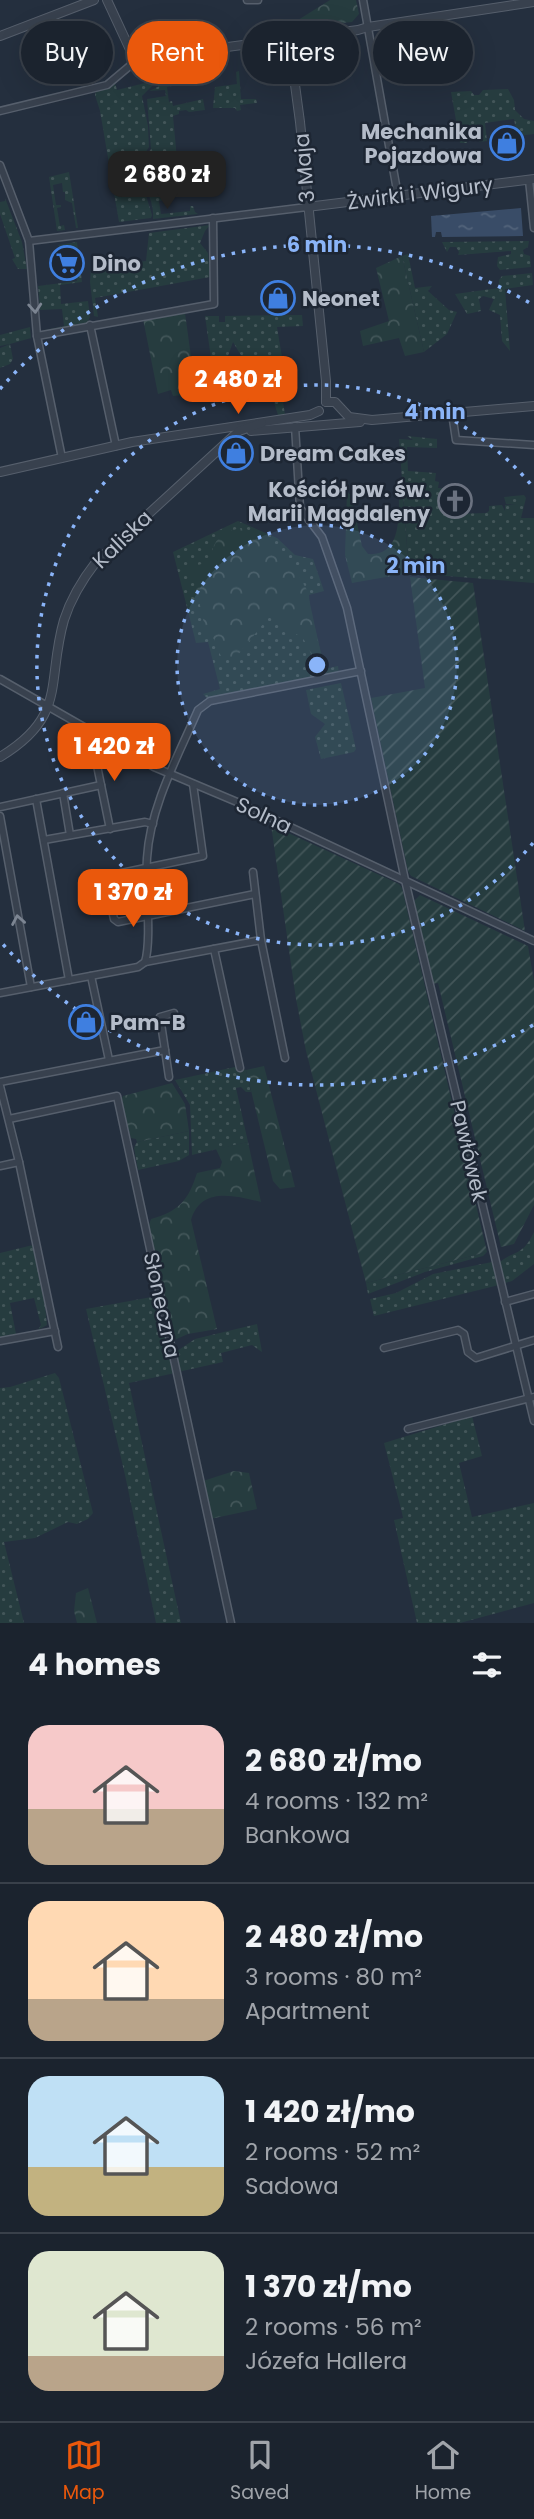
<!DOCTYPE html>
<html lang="en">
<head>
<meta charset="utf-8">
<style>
  :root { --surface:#1b232e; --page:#282f3a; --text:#f1f3f6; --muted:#a0a4aa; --line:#39404a; --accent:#ea580c }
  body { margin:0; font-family:Poppins,sans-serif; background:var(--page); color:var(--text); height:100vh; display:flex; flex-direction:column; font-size:26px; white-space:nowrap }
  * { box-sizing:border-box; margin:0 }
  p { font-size:23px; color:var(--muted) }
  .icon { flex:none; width:38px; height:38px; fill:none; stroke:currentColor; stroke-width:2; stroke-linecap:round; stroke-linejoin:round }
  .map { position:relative; height:1623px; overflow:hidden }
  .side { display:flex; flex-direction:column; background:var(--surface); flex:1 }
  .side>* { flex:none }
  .banner { position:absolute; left:21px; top:21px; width:494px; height:63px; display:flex; gap:14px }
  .price { position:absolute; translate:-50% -60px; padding:0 16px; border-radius:14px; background:var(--accent); color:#fff; font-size:23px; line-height:46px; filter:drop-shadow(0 2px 4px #0008) }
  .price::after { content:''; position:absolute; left:50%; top:42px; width:21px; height:16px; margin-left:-10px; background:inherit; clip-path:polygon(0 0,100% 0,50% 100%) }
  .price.current { background:#222; color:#fff }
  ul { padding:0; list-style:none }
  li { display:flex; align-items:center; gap:21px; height:175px; padding:0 28px }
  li+li { border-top:2px solid var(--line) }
  li span { display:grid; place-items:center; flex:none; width:196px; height:140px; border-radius:21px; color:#555 }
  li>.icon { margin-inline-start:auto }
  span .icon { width:84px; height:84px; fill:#fffc; stroke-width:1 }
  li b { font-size:30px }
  h2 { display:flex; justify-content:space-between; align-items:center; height:84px; padding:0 28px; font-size:30px }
  .chip { padding:0 24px; border-radius:32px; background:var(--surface); box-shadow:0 7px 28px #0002,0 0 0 2px var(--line); font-size:24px; line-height:63px }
  .chip.current { background:var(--accent); color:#fff }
  .tabs { display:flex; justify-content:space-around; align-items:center; height:98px; border-top:2px solid var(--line); background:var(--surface); font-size:19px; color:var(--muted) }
  .tabs a { display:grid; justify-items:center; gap:4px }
  .tabs .current { color:var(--accent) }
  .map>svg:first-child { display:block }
  .grass { fill:url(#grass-dots) }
  .forest { fill:url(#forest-crowns) }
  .garden { fill:url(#garden-furrows) }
  .water { fill:url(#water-ripples) }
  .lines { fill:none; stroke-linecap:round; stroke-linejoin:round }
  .minor-casing { stroke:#565f6c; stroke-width:9 }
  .tertiary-casing { stroke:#565f6c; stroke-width:10 }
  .minor { stroke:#38414e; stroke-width:6 }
  .tertiary { stroke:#38414e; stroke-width:8 }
  .oneway { stroke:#7c8592 }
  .ring { fill:none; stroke:#8ab4f8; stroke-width:3.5; stroke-dasharray:3.5 7 }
  .labels { text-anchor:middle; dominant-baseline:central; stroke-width:5; stroke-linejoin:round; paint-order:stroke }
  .poi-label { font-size:21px; font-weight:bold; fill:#b4bcc9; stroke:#1d2633; text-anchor:start }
  .street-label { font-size:21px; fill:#b4bcc9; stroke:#1d2633 }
  .centre { fill:#8ab4f8; stroke:#1d2633; stroke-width:3.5 }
  .ring-label { font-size:21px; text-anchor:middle; font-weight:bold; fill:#8ab4f8; stroke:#1d2633; stroke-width:5; stroke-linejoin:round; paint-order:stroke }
</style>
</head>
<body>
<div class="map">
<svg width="534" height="1623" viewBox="0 0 534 1623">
  <defs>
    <pattern id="grass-dots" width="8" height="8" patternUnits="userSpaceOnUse" patternTransform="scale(1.75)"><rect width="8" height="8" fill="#263c3f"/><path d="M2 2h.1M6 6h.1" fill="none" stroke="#435659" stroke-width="1.8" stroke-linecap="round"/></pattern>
    <pattern id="forest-crowns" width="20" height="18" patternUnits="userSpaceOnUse" patternTransform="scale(1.75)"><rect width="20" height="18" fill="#263c3f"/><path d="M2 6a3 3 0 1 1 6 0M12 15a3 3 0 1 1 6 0" fill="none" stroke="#435659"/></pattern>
    <pattern id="garden-furrows" width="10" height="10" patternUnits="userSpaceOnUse" patternTransform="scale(1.75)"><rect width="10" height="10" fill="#263c3f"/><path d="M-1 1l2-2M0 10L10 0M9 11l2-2" fill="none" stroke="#435659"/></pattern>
    <pattern id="water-ripples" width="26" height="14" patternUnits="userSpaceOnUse" patternTransform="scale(1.75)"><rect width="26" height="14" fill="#394c67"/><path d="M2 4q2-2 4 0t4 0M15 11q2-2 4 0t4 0" fill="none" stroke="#53647b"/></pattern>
  </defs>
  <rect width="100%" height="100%" fill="#242f3e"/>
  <g class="grass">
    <polygon points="160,61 163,80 154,84 142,96 148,126 149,147 137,166 152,215 151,218 119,222 100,111 95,95 96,91 115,83 117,90 161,79 158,64 154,64"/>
    <path d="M218,65l1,1 -12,19h-2l1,-6 -39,8 2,15 3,-1 1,5 30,-7 2,11 -16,2 -3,-2 -7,1v3l-6,2 4,43 -13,2 8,38 -13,2 2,13 29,-3v-5h3l2,6 3,2 -45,5c2,-19 -12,-35 -13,-55l11,-15 -4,-50 19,-3 -1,-6 -16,1 19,-9 29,-4 3,-4z"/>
    <polygon points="239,71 241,99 256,99 257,103 240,105 241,110 237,111 235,108 213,108 215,87 237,84 236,72"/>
    <polygon points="508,89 514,100 515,110 524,119 534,121 534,134 517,136 514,119 485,123 487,141 479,142 477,131 466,132 467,143 460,143 451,92 471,91 474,95 479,95 483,90"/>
    <polygon points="69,172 78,228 76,228 72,203 65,200 65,192 63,192 62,183 53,185 56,205 61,205 61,207 57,208 60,226 64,225 65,230 57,231 49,177"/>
    <polygon points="5,198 22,242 27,269 18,269 12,259 15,258 0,214 0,202 5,201"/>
    <polygon points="210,225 205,231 200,243 208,253 210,277 95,298 98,317 94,316 90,282 91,268 146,261 149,233"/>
    <polygon points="529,241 528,247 523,250 524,254 530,256 531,267 500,270 497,266 498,257 511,254 511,251 458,255 459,252 456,247 450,247 447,252 442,242"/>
    <polygon points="77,242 82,282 60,285 61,304 88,301 90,317 87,323 45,333 45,330 64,326 62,309 40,310 38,286 77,281 73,248 62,249 58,245"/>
    <polygon points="408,254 415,288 432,286 428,291 449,310 457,312 447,334 424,352 402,256"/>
    <polygon points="532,273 533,285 505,289 510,351 502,341 500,315 489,310 494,299 483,296 479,299 481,311 467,314 455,294 499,288 499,280 502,276"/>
    <path d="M302,315l1,11 -26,1 11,66 -6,1 3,21h-7l-7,-22 -3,1 -4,-19 -15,-6 -16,-27 -6,17 -3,1c10,13 19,7 28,16l-38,3 -9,-63h14v6h6v-6z"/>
    <polygon points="30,327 31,338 10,344 13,359 10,364 0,368 0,348 10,344 0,346 0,335"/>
    <polygon points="407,436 437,439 437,448 407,447 408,471 436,473 435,481 439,482 438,488 447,488 448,493 440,493 440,498 448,498 451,514 486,513 489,511 489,506 502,505 505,511 505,505 516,504 506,504 504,497 524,495 526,498 521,518 534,518 534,583 409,573 399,439 413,440"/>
    <polygon points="238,521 277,538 295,555 313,559 324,591 309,595 310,609 325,669 338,666 339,673 208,699 203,694 220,689 208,642 196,643 173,552"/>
    <polygon points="341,683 356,749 354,752 321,759 315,737 325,724 311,714 306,690"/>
    <polygon points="162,866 161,875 168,910 155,912 151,908 152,871"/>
    <polygon points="235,1067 246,1070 251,1092 246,1092 241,1087 236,1088 248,1142 192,1155 190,1105 175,1080"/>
    <polygon points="189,1131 189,1155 179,1161 138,1170 134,1148 137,1142"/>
    <path d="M534,1232v32l-22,17 -10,3 -4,-20c15,-15 23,-5 36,-32z"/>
    <polygon points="33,1245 44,1296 47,1325 38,1330 41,1325 34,1298 10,1303 16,1334 0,1338 0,1253"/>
    <polygon points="487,1252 483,1256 425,1272 368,1294 366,1283"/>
    <polygon points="492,1262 499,1285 374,1316 370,1299 396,1293 433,1274"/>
    <polygon points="157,1296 175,1373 129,1383 181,1623 156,1623 125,1475 86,1309"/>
    <polygon points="257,1324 262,1352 252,1345 221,1353 223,1362 178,1372 174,1353 195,1339"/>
    <polygon points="55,1373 59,1378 93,1513 88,1519 77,1524 68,1522 35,1538 4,1542 24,1623 0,1623 0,1388 10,1387"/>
    <polygon points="472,1416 482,1456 459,1463 472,1517 534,1503 534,1603 460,1623 417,1623 394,1520 403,1518 402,1513 384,1443"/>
  </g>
  <g class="forest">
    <polygon points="330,0 356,0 359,14 352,22 301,27 298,20"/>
    <polygon points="402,256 424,352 405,356 399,338 363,346 360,331 389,321 376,268"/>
    <polygon points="185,313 195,386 183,395 173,396 171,390 158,394 143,319"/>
    <path d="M402,483l7,90 -57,10 -7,-28 2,-63 4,3 11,51 6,8c37,3 30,-46 31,-70z"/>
    <path d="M241,528l23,6 29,32 14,24 14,64 -2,15 -16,-31 -12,-7 -16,-16 -7,3 -31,38 -15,3 -8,-20 -8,-7 -9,-40 -5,-17 -5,-7 22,-6c5,-21 9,-29 32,-34z"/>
    <polygon points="264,1066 295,1187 280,1189 273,1181 246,1070"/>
    <polygon points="172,1083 185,1104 189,1131 137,1142 136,1139 131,1138 120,1102 123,1096"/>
    <path d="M248,1142l13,60c-26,-6 -60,-16 -70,18l26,109 -29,5 -16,7 -25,-111 4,-11c28,-8 37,-18 46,-46l23,-5 2,-6 -6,-13z"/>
    <polygon points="234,1471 249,1473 257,1509 210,1519 203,1481"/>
    <polygon points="88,1588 97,1623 77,1623 74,1611 76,1593"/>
  </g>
  <g class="garden">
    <polygon points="410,577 473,583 525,931 411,876 408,871 371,698 425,688"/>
    <polygon points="271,825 399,884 402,888 487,1252 366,1283 306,1051 296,999"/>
    <polygon points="420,895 528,946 534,981 534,1205 514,1244 501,1247 438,983 432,984 414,901"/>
  </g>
  <polygon class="water" points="521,208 523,236 442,237 441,232 436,232 435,237 432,237 431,216"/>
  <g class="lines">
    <g class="minor-casing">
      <g id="minor">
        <polyline points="247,0 258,0"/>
        <polyline points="363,0 398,196"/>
        <polyline points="0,111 107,85 132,64 135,57"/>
        <polyline points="0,165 29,241 37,336 62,458"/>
        <polyline points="529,180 534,228"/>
        <polyline points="29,241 307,207"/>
        <polyline points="90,325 116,446"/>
        <polyline points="37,336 214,304 213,218"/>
        <polyline points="452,413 456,440 534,445"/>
        <polyline points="295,426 300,508 322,537 347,608 405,880 534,1421"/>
        <polyline points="0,679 154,767 237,802 534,941"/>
        <polyline points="96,734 92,741 110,829"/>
        <polyline points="193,784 203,856 112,875 106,882 114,919 118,922 255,894"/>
        <polyline points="63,793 70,835"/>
        <polyline points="36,799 69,980"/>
        <polyline points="0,807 101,785"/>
        <polyline points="0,816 31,987"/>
        <polyline points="44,840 145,822 153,824"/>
        <polyline points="253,872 261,940 285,1058"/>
        <polyline points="214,949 240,1068"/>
        <polyline points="145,962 261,940"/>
        <polyline points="91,976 109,1060"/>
        <path d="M0,993l138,-26 7,-5c7,-23 0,-77 2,-104 3,-51 31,-102 51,-148l12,-9 151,-30"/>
        <polyline points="165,1050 160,1017 174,1013"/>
        <polyline points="0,1082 165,1050 169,1077"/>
        <polyline points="0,1086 19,1162 58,1347"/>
        <polyline points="9,1119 117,1096 231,1623"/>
        <polyline points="0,1166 19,1162"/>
        <polyline points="505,1302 534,1294"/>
        <polyline points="0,1341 55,1331"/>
        <polyline points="384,1348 458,1330 464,1334 468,1352 476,1358 534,1340"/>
        <polyline points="408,1429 534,1397"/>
      </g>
    </g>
    <g class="tertiary-casing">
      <g id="tertiary">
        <polyline points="107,0 133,56 143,58 358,30 368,27 534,2"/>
        <polyline points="0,36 94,0"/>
        <polyline points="289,40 300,122 326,381 326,402"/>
        <polyline points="307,207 534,179"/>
        <polyline points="326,402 335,402 349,417 372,420 534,406"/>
        <polyline points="251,431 360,422"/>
        <polyline points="0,472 132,442 310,415 319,411"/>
        <path d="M0,757c68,-41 46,-75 64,-137 7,-22 18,-40 32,-58l143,-131 23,-8"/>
      </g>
    </g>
    <use href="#minor" class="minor"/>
    <use href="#tertiary" class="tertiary"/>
  </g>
  <defs><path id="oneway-chevron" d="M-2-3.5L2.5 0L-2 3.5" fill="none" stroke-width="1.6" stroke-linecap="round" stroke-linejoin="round" transform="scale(1.75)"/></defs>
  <g class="oneway">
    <use href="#oneway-chevron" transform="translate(35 308) rotate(86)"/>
    <use href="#oneway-chevron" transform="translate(18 920) rotate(-100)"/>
  </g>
  <circle cx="317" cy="665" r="140" fill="#8ab4f8" fill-opacity=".12"/>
  <g class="ring">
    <circle cx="317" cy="665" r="140"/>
    <path d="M533 843A280 280 0 1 1 533 487"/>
    <path d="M533 1025A420 420 0 0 1 0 941M0 389A420 420 0 0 1 533 305"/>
  </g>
  <defs>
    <g id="shop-ring" transform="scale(1.75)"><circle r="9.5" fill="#1d2633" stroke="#3f7fe0" stroke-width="1.5"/><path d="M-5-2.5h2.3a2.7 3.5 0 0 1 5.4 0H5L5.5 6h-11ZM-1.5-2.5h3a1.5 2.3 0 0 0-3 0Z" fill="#3f7fe0"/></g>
    <g id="supermarket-ring" transform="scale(1.75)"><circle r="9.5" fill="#1d2633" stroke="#3f7fe0" stroke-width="1.5"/><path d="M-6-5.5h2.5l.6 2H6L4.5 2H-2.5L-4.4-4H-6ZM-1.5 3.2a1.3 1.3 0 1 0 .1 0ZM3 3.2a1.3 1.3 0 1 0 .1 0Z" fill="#3f7fe0"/></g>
    <g id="church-ring" transform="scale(1.75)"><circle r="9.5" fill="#1d2633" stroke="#6b7280" stroke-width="1.5"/><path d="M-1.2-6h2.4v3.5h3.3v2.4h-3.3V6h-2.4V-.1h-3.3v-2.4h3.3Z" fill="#6b7280"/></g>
  </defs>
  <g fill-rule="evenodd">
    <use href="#shop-ring" x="507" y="143"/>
    <use href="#supermarket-ring" x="67" y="263"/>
    <use href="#shop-ring" x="278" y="298"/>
    <use href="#shop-ring" x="236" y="453"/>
    <use href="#church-ring" x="455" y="501"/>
    <use href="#shop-ring" x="86" y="1022"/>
  </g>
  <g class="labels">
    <g class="poi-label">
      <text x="482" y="131" text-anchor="end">Mechanika<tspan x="482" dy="24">Pojazdowa</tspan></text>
      <text x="92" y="263">Dino</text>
      <text x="302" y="298">Neonet</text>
      <text x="260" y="453">Dream Cakes</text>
      <text x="430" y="489" text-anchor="end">Kościół pw. św.<tspan x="430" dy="24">Marii Magdaleny</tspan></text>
      <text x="110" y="1022">Pam-B</text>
    </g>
    <g class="street-label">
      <text transform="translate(304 168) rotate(-95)">3 Maja</text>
      <text transform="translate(420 193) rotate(-7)">Żwirki i Wigury</text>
      <text transform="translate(122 539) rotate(-44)">Kaliska</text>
      <text transform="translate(264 815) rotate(25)">Solna</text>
      <text transform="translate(469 1151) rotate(77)">Pawłówek</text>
      <text transform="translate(162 1305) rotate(78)">Słoneczna</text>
    </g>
  </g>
  <circle cx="317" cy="665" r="10" class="centre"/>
  <g class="ring-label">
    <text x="317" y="252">6 min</text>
    <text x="435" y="419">4 min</text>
    <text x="416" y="573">2 min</text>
  </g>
</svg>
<b class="price current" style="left:167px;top:211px">2 680 zł</b>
<b class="price" style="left:238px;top:416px">2 480 zł</b>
<b class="price" style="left:114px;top:783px">1 420 zł</b>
<b class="price" style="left:133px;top:929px">1 370 zł</b>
<div class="banner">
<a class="chip">Buy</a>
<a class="chip current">Rent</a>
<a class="chip">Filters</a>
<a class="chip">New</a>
</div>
</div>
<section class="side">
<h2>4 homes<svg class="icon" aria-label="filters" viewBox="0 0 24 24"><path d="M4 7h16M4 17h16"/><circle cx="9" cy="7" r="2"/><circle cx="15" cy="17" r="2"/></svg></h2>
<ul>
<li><span style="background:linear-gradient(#f6c9c9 60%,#b9a48a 0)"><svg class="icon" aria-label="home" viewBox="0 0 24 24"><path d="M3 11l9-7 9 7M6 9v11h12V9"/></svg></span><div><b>2 680 zł/mo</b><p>4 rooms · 132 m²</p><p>Bankowa</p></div></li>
<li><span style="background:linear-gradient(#ffd9b3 70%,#b9a48a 0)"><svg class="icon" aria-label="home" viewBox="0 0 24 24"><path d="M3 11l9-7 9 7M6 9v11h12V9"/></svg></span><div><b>2 480 zł/mo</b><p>3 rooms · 80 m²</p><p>Apartment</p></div></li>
<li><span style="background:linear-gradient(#bfe0f5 65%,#c2b280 0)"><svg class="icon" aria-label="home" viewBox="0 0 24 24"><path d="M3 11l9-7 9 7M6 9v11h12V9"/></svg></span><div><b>1 420 zł/mo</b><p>2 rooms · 52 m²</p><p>Sadowa</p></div></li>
<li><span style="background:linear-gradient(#dfe7d0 75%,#b9a48a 0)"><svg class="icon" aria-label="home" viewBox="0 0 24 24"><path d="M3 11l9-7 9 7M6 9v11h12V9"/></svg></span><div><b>1 370 zł/mo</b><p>2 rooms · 56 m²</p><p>Józefa Hallera</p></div></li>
</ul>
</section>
<nav class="tabs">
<a class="current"><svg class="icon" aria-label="map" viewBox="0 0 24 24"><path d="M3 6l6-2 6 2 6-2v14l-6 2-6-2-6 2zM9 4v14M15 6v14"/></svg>Map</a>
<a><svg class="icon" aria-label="saved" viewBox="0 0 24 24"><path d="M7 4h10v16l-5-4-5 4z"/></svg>Saved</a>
<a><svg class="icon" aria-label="home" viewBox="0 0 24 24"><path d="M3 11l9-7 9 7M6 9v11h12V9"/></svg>Home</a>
</nav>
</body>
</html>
